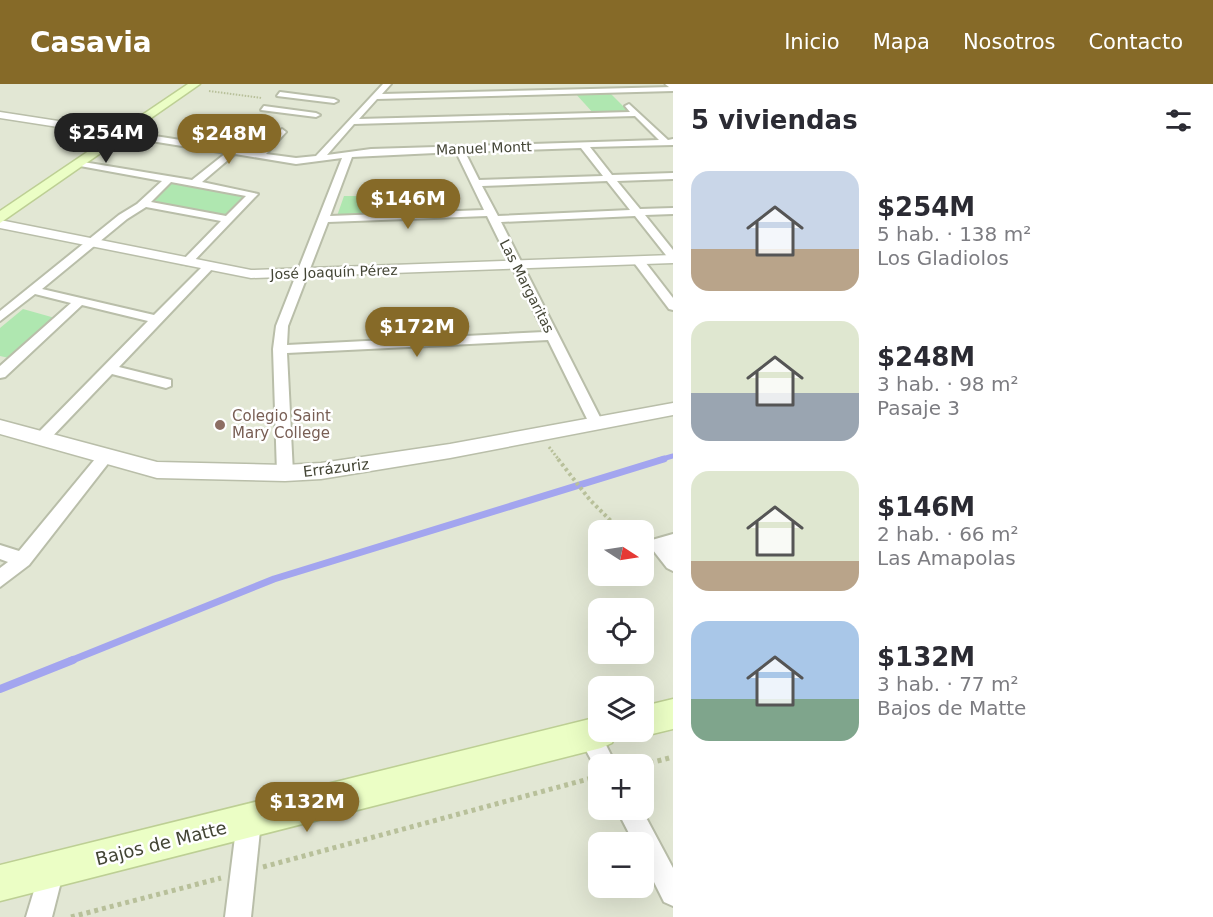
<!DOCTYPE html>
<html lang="es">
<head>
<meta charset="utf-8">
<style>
  :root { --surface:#fff; --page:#f2f2f3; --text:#2b2b33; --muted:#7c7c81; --accent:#866a28 }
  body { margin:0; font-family:"DejaVu Sans",sans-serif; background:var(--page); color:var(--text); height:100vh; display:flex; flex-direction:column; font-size:22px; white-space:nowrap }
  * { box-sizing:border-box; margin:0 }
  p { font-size:20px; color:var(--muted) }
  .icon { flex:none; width:33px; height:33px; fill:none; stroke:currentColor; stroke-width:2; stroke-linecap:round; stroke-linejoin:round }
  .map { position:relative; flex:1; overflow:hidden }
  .side { display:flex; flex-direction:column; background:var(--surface); width:540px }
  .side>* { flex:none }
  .needle { width:39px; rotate:102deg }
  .controls { position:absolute; left:588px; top:436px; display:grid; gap:12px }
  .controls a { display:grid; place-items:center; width:66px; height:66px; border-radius:12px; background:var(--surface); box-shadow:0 6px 24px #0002; font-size:30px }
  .price { position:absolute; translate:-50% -51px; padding:0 14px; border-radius:21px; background:var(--accent); color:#fff; font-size:20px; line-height:39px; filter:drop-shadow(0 2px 3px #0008) }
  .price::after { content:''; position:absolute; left:50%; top:36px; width:18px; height:14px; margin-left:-9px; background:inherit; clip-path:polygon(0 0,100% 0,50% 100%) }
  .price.current { background:#222; color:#fff }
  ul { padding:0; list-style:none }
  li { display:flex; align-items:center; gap:18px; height:150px; padding:0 18px }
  li span { display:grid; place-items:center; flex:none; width:168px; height:120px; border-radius:18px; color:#555 }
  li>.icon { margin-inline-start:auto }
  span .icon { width:72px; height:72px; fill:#fffc; stroke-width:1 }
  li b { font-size:26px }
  h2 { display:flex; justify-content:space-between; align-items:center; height:72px; padding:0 18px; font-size:26px }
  header { display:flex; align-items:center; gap:36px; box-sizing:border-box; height:84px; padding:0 30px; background:var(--accent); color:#fff }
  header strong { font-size:28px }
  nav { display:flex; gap:33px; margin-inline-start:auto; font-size:21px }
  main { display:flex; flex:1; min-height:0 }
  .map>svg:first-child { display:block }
  .residential { fill:#e2e7d4; fill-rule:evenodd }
  .green { fill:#afe7b0 }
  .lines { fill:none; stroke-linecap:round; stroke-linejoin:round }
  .stream-far2 { stroke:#a3a5ef; stroke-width:5 }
  .stream-far1 { stroke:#a3a5ef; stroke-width:7 }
  .stream { stroke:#a3a5ef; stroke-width:8 }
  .minor-casing { stroke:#b9bea9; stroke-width:4 }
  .tertiary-casing { stroke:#b9bea9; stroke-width:3 }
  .secondary-casing { stroke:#bdcf94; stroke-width:3 }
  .path-far3 { stroke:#b8c09a; stroke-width:2; stroke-dasharray:1.5 1.5; stroke-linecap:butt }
  .path-far2 { stroke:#b8c09a; stroke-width:3; stroke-dasharray:2 2; stroke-linecap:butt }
  .path-far1 { stroke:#b8c09a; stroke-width:4; stroke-dasharray:3 3; stroke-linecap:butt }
  .path { stroke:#b8c09a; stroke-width:5; stroke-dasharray:4 4; stroke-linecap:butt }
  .minor { fill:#fff; fill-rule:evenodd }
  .tertiary { fill:#fff; fill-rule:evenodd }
  .secondary { fill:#ebfec5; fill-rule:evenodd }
  .education-dot { fill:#8d6e63; stroke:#fff; stroke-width:2 }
  .labels { text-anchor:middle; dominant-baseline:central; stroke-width:5; stroke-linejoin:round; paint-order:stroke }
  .far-street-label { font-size:14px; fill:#434535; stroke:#fff }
  .education-label { font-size:15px; fill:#785e54; stroke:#fff; text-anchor:start }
  .street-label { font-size:15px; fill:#434535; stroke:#fff }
  .near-street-label { font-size:18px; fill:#434535; stroke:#fff }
</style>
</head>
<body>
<header>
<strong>Casavia</strong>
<nav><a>Inicio</a><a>Mapa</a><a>Nosotros</a><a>Contacto</a></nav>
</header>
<main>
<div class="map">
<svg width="673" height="833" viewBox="0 0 673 833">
  <rect width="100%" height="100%" fill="#eff3e6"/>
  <path class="residential" d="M0,0h673v833h-673zM598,447h46v45h-46zM598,525h46v45h-46zM598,603h46v45h-46zM598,681h46v45h-46zM598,759h46v45h-46z"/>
  <g class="green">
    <polygon points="609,8 630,29 594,30 575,9"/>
    <polygon points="170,97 248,112 226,133 145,118"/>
    <polygon points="344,112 361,112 363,130 337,132"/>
    <polygon points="23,225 55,234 9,274 0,272 0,244"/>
  </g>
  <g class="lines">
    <polyline class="stream-far2" points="659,376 673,372"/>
    <polyline class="stream-far1" points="70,577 274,495 664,375"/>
    <polyline class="stream" points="0,605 73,576"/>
    <g class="minor-casing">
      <g id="minor">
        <path d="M383,0h8l-9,10 291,-7v4l-296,8 -18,20 271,-7 -5,-6 4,-2 39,36 5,-1v6l-83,2 22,28 61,-2v6l-56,2 23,28 33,-1v6l-28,1 28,35v10l-4,-1 -34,-43 -134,6 102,201 -2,4h-10l-43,-87 -261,13 6,120 -8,6 -6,-2 -2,-4 -4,-124 3,-23 66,-168 -46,6 -61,-10 -33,28 56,12 -68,71 -10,-2 41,-42 -75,-14 -19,12 -85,70 112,26 50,-50 10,2 -95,100 52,13v6l-5,2 -54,-14 -66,69h-10l-3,-4 3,-4 112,-114 -66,-16 -77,72 -5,1v-12l71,-63 -36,-9 -35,27v-10l119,-96 18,-11 25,-23 -82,-15 -5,-3 2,-2 115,19 34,-27 -119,-19 3,-5 147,23 25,-23 4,3 -20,22 30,4 20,-2zM635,32l24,24 -288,9 -44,6 27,-31zM581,64l22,28 -124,4 -14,-28zM456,68l28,58 -154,6 22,-59zM607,97l23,29 -132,6 -16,-30zM171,98l75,14 -20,20 -75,-14zM487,132l57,116 -257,13 1,-19 40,-104z"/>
        <polygon points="280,8 334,15 338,17 334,19 277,12"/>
        <polygon points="264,22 316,29 320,31 316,33 261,26"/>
        <polygon points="638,173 642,174 673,214 673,226 669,225 632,176"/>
        <polygon points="105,367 113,373 110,377 29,481 0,503 0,484 8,478 0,475 0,461 19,467 100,369"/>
        <polygon points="673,450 673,487 667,484 649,461 652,456"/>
        <polygon points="589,640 597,643 616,681 598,681 598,689 578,651 581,643"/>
        <polygon points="249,725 257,729 261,737 251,833 225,833 237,737 241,729"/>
        <polygon points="617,726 642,726 673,784 673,822 664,818 644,778 644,759 634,759"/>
        <polygon points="52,774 61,777 64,786 52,833 26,833 43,777"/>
      </g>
    </g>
    <g class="tertiary-casing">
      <g id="tertiary">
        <polygon points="665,0 673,0 673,6"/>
        <polygon points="0,28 110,45 115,48 110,51 0,34"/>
        <polygon points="0,136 251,186 673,171 673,179 251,194 0,144"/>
        <polygon points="673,319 673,331 450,374 321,395 285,397 157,394 0,350 0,336 157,378 285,381 321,379 450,360"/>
      </g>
    </g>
    <g class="secondary-casing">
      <g id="secondary">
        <polygon points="188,0 200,0 0,139 0,127"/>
        <polygon points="673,615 673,645 644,652 633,648 644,648 644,622"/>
        <polygon points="598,633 598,648 617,648 612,659 601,664 0,817 0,781"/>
      </g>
    </g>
    <g class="path-far3">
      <polyline points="209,7 262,14"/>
      <polyline points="209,52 226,39"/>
    </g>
    <polyline class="path-far2" points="549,363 559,376"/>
    <polyline class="path-far1" points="558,375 590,416 621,447"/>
    <g class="path">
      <polyline points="642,681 673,673"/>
      <polyline points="263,783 592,694"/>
      <polyline points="71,833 221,794"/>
    </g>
    <use href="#minor" class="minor"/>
    <use href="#tertiary" class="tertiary"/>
    <use href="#secondary" class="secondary"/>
  </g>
  <circle class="education-dot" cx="220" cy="341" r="6"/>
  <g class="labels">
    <g class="far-street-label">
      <text transform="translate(484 64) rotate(-2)">Manuel Montt</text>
      <text transform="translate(334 188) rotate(-2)">José Joaquín Pérez</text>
      <text transform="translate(527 202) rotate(63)">Las Margaritas</text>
    </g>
    <g class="education-label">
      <text x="232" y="332">Colegio Saint<tspan x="232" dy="17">Mary College</tspan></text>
    </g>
    <g class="street-label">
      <text transform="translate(336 384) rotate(-7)">Errázuriz</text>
    </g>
    <g class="near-street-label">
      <text transform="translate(161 759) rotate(-14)">Bajos de Matte</text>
    </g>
  </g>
</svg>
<div class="controls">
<a><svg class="needle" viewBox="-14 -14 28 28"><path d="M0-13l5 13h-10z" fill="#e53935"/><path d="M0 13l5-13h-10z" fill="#7c7c81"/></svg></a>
<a><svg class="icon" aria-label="locate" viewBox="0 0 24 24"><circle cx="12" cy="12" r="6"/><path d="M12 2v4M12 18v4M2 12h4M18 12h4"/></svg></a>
<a><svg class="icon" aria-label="layers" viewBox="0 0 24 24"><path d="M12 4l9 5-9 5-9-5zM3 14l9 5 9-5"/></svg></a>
<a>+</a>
<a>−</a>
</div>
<b class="price current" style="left:106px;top:80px">$254M</b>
<b class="price" style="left:229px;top:81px">$248M</b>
<b class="price" style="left:408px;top:146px">$146M</b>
<b class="price" style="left:417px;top:274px">$172M</b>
<b class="price" style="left:307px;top:749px">$132M</b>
</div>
<section class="side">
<h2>5 viviendas<svg class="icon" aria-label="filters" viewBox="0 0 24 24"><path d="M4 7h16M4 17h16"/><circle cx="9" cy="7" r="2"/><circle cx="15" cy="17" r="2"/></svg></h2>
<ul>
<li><span style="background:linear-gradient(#c9d6e8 65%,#b9a48a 0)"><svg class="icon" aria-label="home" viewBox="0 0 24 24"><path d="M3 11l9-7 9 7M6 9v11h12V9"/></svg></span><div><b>$254M</b><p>5 hab. · 138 m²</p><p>Los Gladiolos</p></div></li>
<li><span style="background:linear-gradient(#dfe7d0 60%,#9aa5b1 0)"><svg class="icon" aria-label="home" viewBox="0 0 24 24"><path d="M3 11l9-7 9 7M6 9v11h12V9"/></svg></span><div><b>$248M</b><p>3 hab. · 98 m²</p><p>Pasaje 3</p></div></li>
<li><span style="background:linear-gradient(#dfe7d0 75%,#b9a48a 0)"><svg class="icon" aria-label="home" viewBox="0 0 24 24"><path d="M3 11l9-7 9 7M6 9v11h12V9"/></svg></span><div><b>$146M</b><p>2 hab. · 66 m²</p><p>Las Amapolas</p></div></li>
<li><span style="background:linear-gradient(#a9c7e8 65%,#7fa58c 0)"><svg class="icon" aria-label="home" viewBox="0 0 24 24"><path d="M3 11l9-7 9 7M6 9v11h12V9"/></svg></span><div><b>$132M</b><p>3 hab. · 77 m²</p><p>Bajos de Matte</p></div></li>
</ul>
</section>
</main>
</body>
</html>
